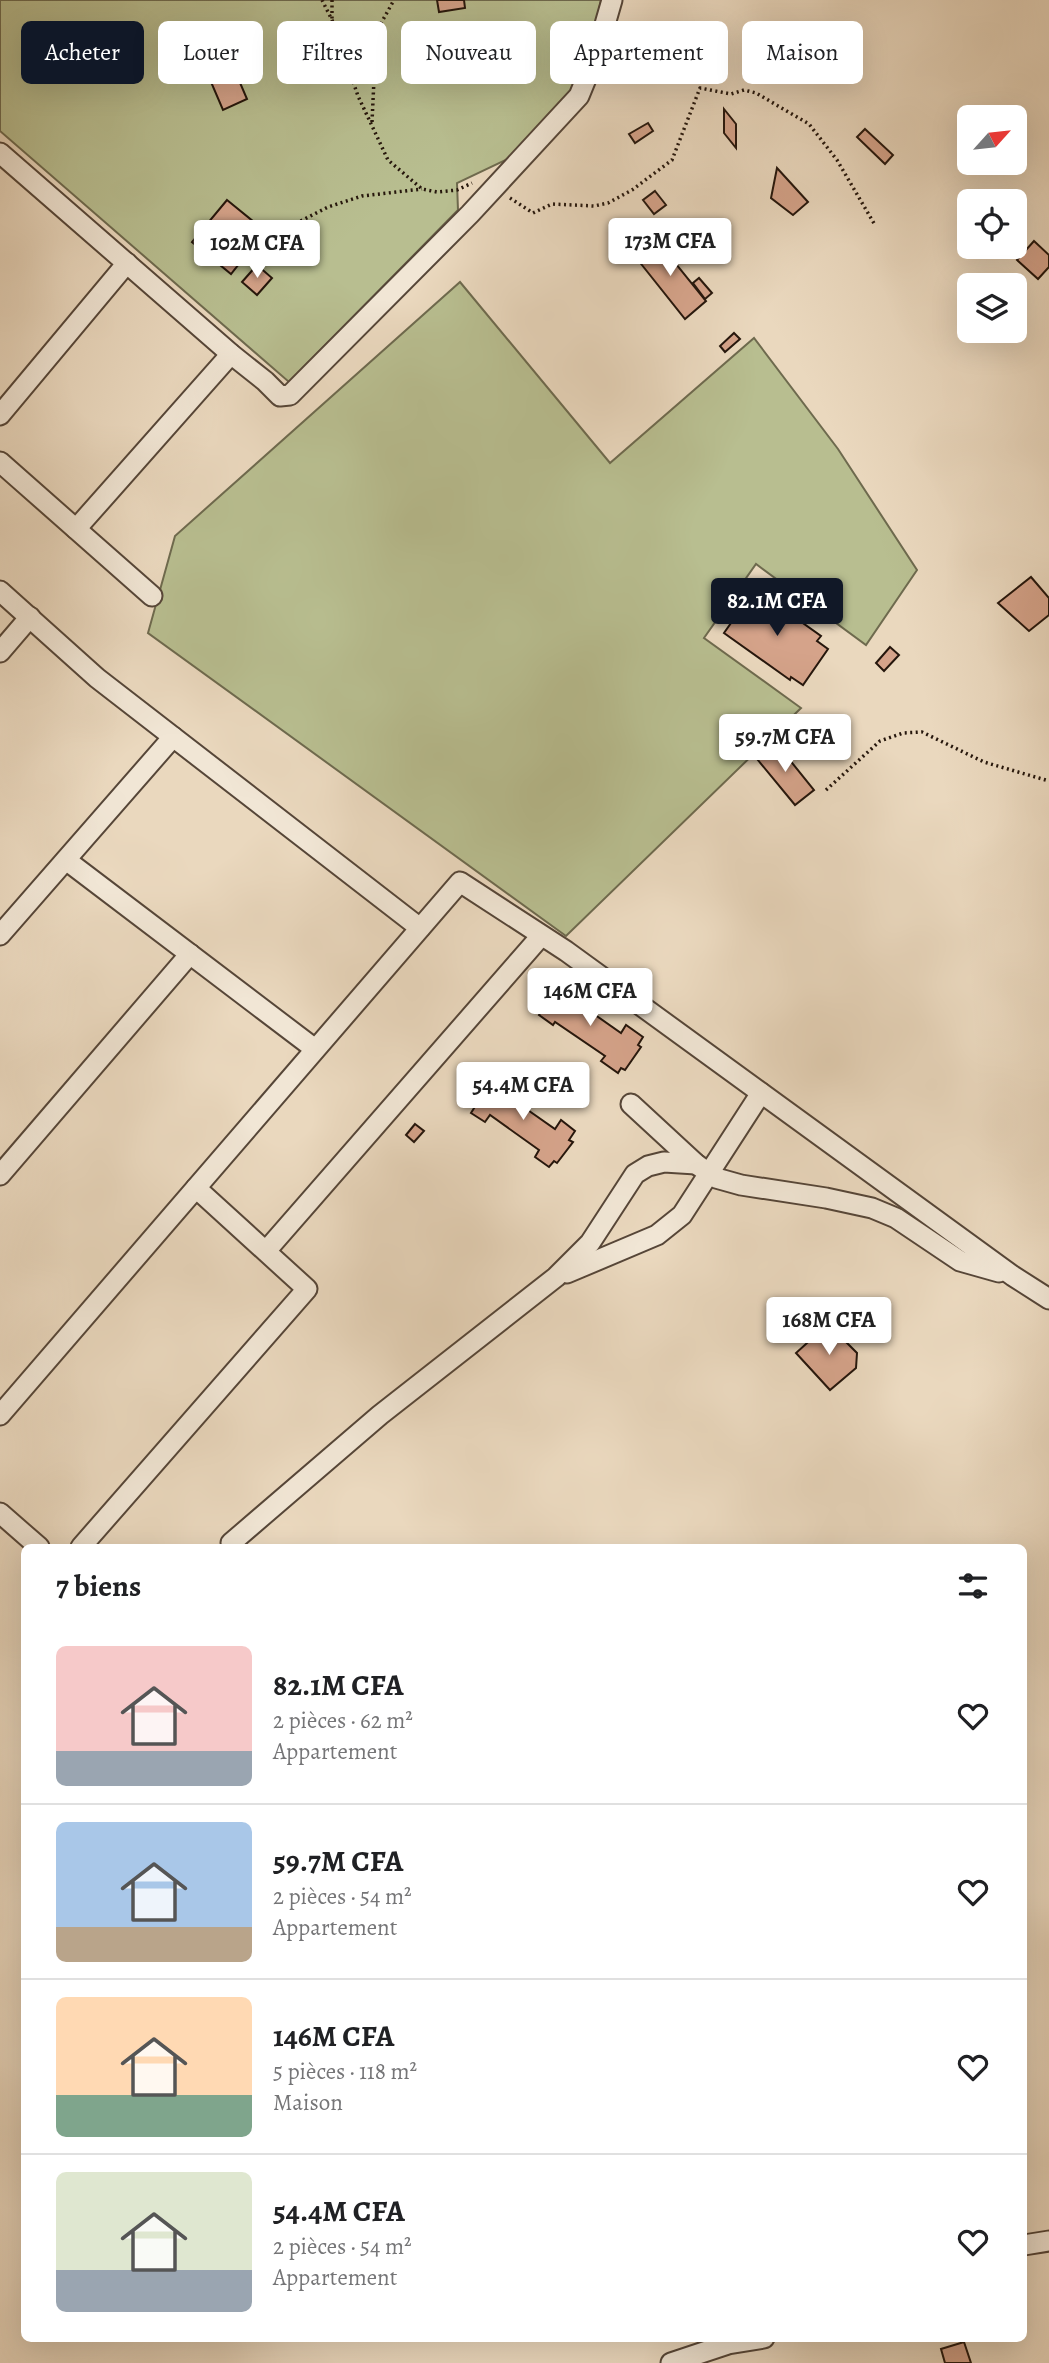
<!DOCTYPE html>
<html lang="fr">
<head>
<meta charset="utf-8">
<style>
  :root { --surface:#fff; --page:#f6f6f6; --text:#202124; --muted:#757577; --line:#e0e0e0; --accent:#111827 }
  body { margin:0; font-family:Alegreya,serif; background:var(--page); color:var(--text); height:100vh; display:flex; flex-direction:column; font-size:26px; white-space:nowrap }
  * { box-sizing:border-box; margin:0 }
  p { font-size:23px; color:var(--muted) }
  .icon { flex:none; width:38px; height:38px; fill:none; stroke:currentColor; stroke-width:2; stroke-linecap:round; stroke-linejoin:round }
  .map { position:relative; flex:1; overflow:hidden }
  .sheet { position:absolute; left:21px; top:1544px; width:1006px; height:798px; display:flex; flex-direction:column; background:var(--surface); border-radius:10px; box-shadow:0 7px 28px #0002 }
  .sheet>* { flex:none }
  .top-card { position:absolute; left:21px; top:21px; width:1008px; height:63px; display:flex; gap:14px }
  .needle { width:46px; rotate:63deg }
  .tools { position:absolute; left:957px; top:105px; display:grid; gap:14px }
  .tools a { display:grid; place-items:center; width:70px; height:70px; border-radius:10px; background:var(--surface); box-shadow:0 7px 28px #0002; font-size:35px }
  .price { position:absolute; translate:-50% -60px; padding:0 16px; border-radius:7px; background:#fff; color:#222; font-size:23px; line-height:46px; filter:drop-shadow(0 2px 4px #0008) }
  .price::after { content:''; position:absolute; left:50%; top:42px; width:21px; height:16px; margin-left:-10px; background:inherit; clip-path:polygon(0 0,100% 0,50% 100%) }
  .price.selected { background:var(--accent); color:#fff }
  ul { padding:0; list-style:none }
  li { display:flex; align-items:center; gap:21px; height:175px; padding:0 35px }
  li+li { border-top:2px solid var(--line) }
  li span { display:grid; place-items:center; flex:none; width:196px; height:140px; border-radius:10px; color:#555 }
  li>.icon { margin-inline-start:auto }
  span .icon { width:84px; height:84px; fill:#fffc; stroke-width:1 }
  li b { font-size:30px }
  h2 { display:flex; justify-content:space-between; align-items:center; height:84px; padding:0 35px; font-size:30px }
  .tag { padding:0 24px; border-radius:10px; background:var(--surface); box-shadow:0 7px 28px #0002; font-size:24px; line-height:63px }
  .tag.selected { background:var(--accent); color:#fff }
  .map>svg:first-child { display:block }
  .green { fill:#b8be90; stroke:#6e6a4e; stroke-width:2 }
  .building { fill:#d5a38a; stroke:#25160c; stroke-width:2 }
  .lines { fill:none; stroke-linecap:round; stroke-linejoin:round }
  .minor-casing { stroke:#564638; stroke-width:23 }
  .path { stroke:#25160c; stroke-width:3.5; stroke-dasharray:2 3.5; stroke-linecap:butt }
  .minor { stroke:#f1e6d5; stroke-width:19 }
</style>
</head>
<body>
<div class="map">
<svg width="1049" height="2363" viewBox="0 0 1049 2363">
  <rect width="100%" height="100%" fill="#ead8be"/>
  <filter id="stains"><feTurbulence type="fractalNoise" baseFrequency=".00286" numOctaves="4"/><feColorMatrix values="0 0 0 0 .2 0 0 0 0 .09 0 0 0 0 .02 0 0 0 .5 -.17"/></filter>
  <radialGradient id="worn" r=".72"><stop offset=".6" stop-color="#630" stop-opacity="0"/><stop offset="1" stop-color="#630" stop-opacity=".3"/></radialGradient>
  <g class="green">
    <polygon points="0,0 601,0 593,38 569,98 510,158 457,183 458,210 289,382 0,131"/>
    <polygon points="460,282 610,463 754,338 838,449 917,570 866,645 756,564 704,638 801,708 566,936 148,633 175,536"/>
  </g>
  <g class="building">
    <polygon points="437,0 464,0 465,8 439,12"/>
    <polygon points="494,48 500,67 460,80 454,62"/>
    <polygon points="235,71 247,99 223,110 211,82"/>
    <polygon points="724,109 736,124 736,148 724,133"/>
    <polygon points="648,123 653,131 635,143 629,134"/>
    <polygon points="865,129 893,155 885,164 857,137"/>
    <polygon points="777,168 808,202 793,215 771,198"/>
    <polygon points="655,191 666,205 654,214 643,200"/>
    <polygon points="227,200 265,231 231,274 192,242"/>
    <polygon points="655,238 706,301 685,319 634,255"/>
    <polygon points="1034,241 1049,255 1049,267 1038,279 1017,260"/>
    <polygon points="257,265 272,278 257,295 242,282"/>
    <polygon points="699,278 712,293 705,299 693,283"/>
    <polygon points="734,333 740,339 725,352 720,346"/>
    <polygon points="1031,577 1049,598 1049,615 1029,631 998,603"/>
    <polygon points="755,589 821,636 817,641 828,649 803,685 791,677 790,680 724,633"/>
    <polygon points="890,647 899,655 884,671 876,663"/>
    <polygon points="776,743 814,790 795,805 757,759"/>
    <polygon points="562,982 576,992 571,998 621,1033 626,1025 643,1037 638,1045 641,1047 625,1070 621,1068 618,1073 601,1061 605,1056 555,1022 553,1025 539,1015 541,1012 536,1008 552,985 557,988"/>
    <polygon points="497,1076 510,1086 505,1094 555,1129 561,1120 575,1131 569,1140 573,1142 557,1163 554,1161 549,1167 535,1157 539,1150 490,1115 485,1122 471,1113 476,1105 472,1102 487,1081 491,1084"/>
    <polygon points="415,1124 424,1131 414,1142 406,1135"/>
    <polygon points="828,1324 857,1353 856,1368 830,1390 796,1353"/>
    <polygon points="964,2342 971,2363 945,2363 941,2349"/>
  </g>
  <g class="lines">
    <g class="minor-casing">
      <g id="minor">
        <polyline points="0,153 231,354 265,381 280,396 290,395 470,214 579,96 597,52 612,0"/>
        <polyline points="0,415 127,263"/>
        <polyline points="0,462 152,596"/>
        <polyline points="76,529 231,354"/>
        <polyline points="0,591 97,678 420,928"/>
        <polyline points="0,652 30,617"/>
        <polyline points="66,860 315,1049"/>
        <polyline points="0,935 173,737"/>
        <polyline points="631,1104 696,1164 716,1178 741,1185 826,1198 872,1208 896,1218 960,1261 999,1272"/>
        <polyline points="0,1175 190,954"/>
        <polyline points="266,1251 541,936"/>
        <polyline points="567,1273 657,1235 682,1215 761,1093"/>
        <polyline points="0,1415 460,882 566,951 1013,1276 1049,1299"/>
        <polyline points="0,1513 39,1547"/>
        <polyline points="231,1543 380,1415 556,1277 590,1243 635,1174 648,1166 664,1162 696,1164"/>
        <polyline points="81,1547 307,1289 196,1188"/>
        <polyline points="1024,2245 1049,2241"/>
        <polyline points="671,2363 728,2344 764,2338"/>
      </g>
    </g>
    <g class="path">
      <polyline points="322,0 332,20 358,96 388,160 422,189 437,192 457,190 472,183"/>
      <polyline points="332,0 332,19"/>
      <polyline points="372,122 375,58 380,25 394,0"/>
      <polyline points="510,198 533,213 552,204 594,206 608,203 632,190 672,160 700,88 731,94 744,90 756,93 809,124 837,160 875,225"/>
      <polyline points="281,231 328,207 362,196 422,189"/>
      <polyline points="826,790 880,741 903,733 922,732 984,762 1049,781"/>
    </g>
    <use href="#minor" class="minor"/>
  </g>
  <rect width="100%" height="100%" filter="url(#stains)"/>
  <rect width="100%" height="100%" fill="url(#worn)"/>
</svg>
<div class="tools">
<a><svg class="needle" viewBox="-14 -14 28 28"><path d="M0-13l5 13h-10z" fill="#e53935"/><path d="M0 13l5-13h-10z" fill="#757577"/></svg></a>
<a><svg class="icon" aria-label="locate" viewBox="0 0 24 24"><circle cx="12" cy="12" r="6"/><path d="M12 2v4M12 18v4M2 12h4M18 12h4"/></svg></a>
<a><svg class="icon" aria-label="layers" viewBox="0 0 24 24"><path d="M12 4l9 5-9 5-9-5zM3 14l9 5 9-5"/></svg></a>
</div>
<b class="price" style="left:670px;top:278px">173M CFA</b>
<b class="price" style="left:257px;top:280px">102M CFA</b>
<b class="price selected" style="left:777px;top:638px">82.1M CFA</b>
<b class="price" style="left:785px;top:774px">59.7M CFA</b>
<b class="price" style="left:590px;top:1028px">146M CFA</b>
<b class="price" style="left:523px;top:1122px">54.4M CFA</b>
<b class="price" style="left:829px;top:1357px">168M CFA</b>
<div class="top-card">
<a class="tag selected">Acheter</a>
<a class="tag">Louer</a>
<a class="tag">Filtres</a>
<a class="tag">Nouveau</a>
<a class="tag">Appartement</a>
<a class="tag">Maison</a>
</div>
<section class="sheet">
<h2>7 biens<svg class="icon" aria-label="filters" viewBox="0 0 24 24"><path d="M4 7h16M4 17h16"/><circle cx="9" cy="7" r="2"/><circle cx="15" cy="17" r="2"/></svg></h2>
<ul>
<li><span style="background:linear-gradient(#f6c9c9 75%,#9aa5b1 0)"><svg class="icon" aria-label="home" viewBox="0 0 24 24"><path d="M3 11l9-7 9 7M6 9v11h12V9"/></svg></span><div><b>82.1M CFA</b><p>2 pièces · 62 m²</p><p>Appartement</p></div><svg class="icon" aria-label="heart" viewBox="0 0 24 24"><path d="M12 20l-8-8c-3-5 5-10 8-4 3-6 11-1 8 4z"/></svg></li>
<li><span style="background:linear-gradient(#a9c7e8 75%,#b9a48a 0)"><svg class="icon" aria-label="home" viewBox="0 0 24 24"><path d="M3 11l9-7 9 7M6 9v11h12V9"/></svg></span><div><b>59.7M CFA</b><p>2 pièces · 54 m²</p><p>Appartement</p></div><svg class="icon" aria-label="heart" viewBox="0 0 24 24"><path d="M12 20l-8-8c-3-5 5-10 8-4 3-6 11-1 8 4z"/></svg></li>
<li><span style="background:linear-gradient(#ffd9b3 70%,#7fa58c 0)"><svg class="icon" aria-label="home" viewBox="0 0 24 24"><path d="M3 11l9-7 9 7M6 9v11h12V9"/></svg></span><div><b>146M CFA</b><p>5 pièces · 118 m²</p><p>Maison</p></div><svg class="icon" aria-label="heart" viewBox="0 0 24 24"><path d="M12 20l-8-8c-3-5 5-10 8-4 3-6 11-1 8 4z"/></svg></li>
<li><span style="background:linear-gradient(#dfe7d0 70%,#9aa5b1 0)"><svg class="icon" aria-label="home" viewBox="0 0 24 24"><path d="M3 11l9-7 9 7M6 9v11h12V9"/></svg></span><div><b>54.4M CFA</b><p>2 pièces · 54 m²</p><p>Appartement</p></div><svg class="icon" aria-label="heart" viewBox="0 0 24 24"><path d="M12 20l-8-8c-3-5 5-10 8-4 3-6 11-1 8 4z"/></svg></li>
</ul>
</section>
</div>
</body>
</html>
